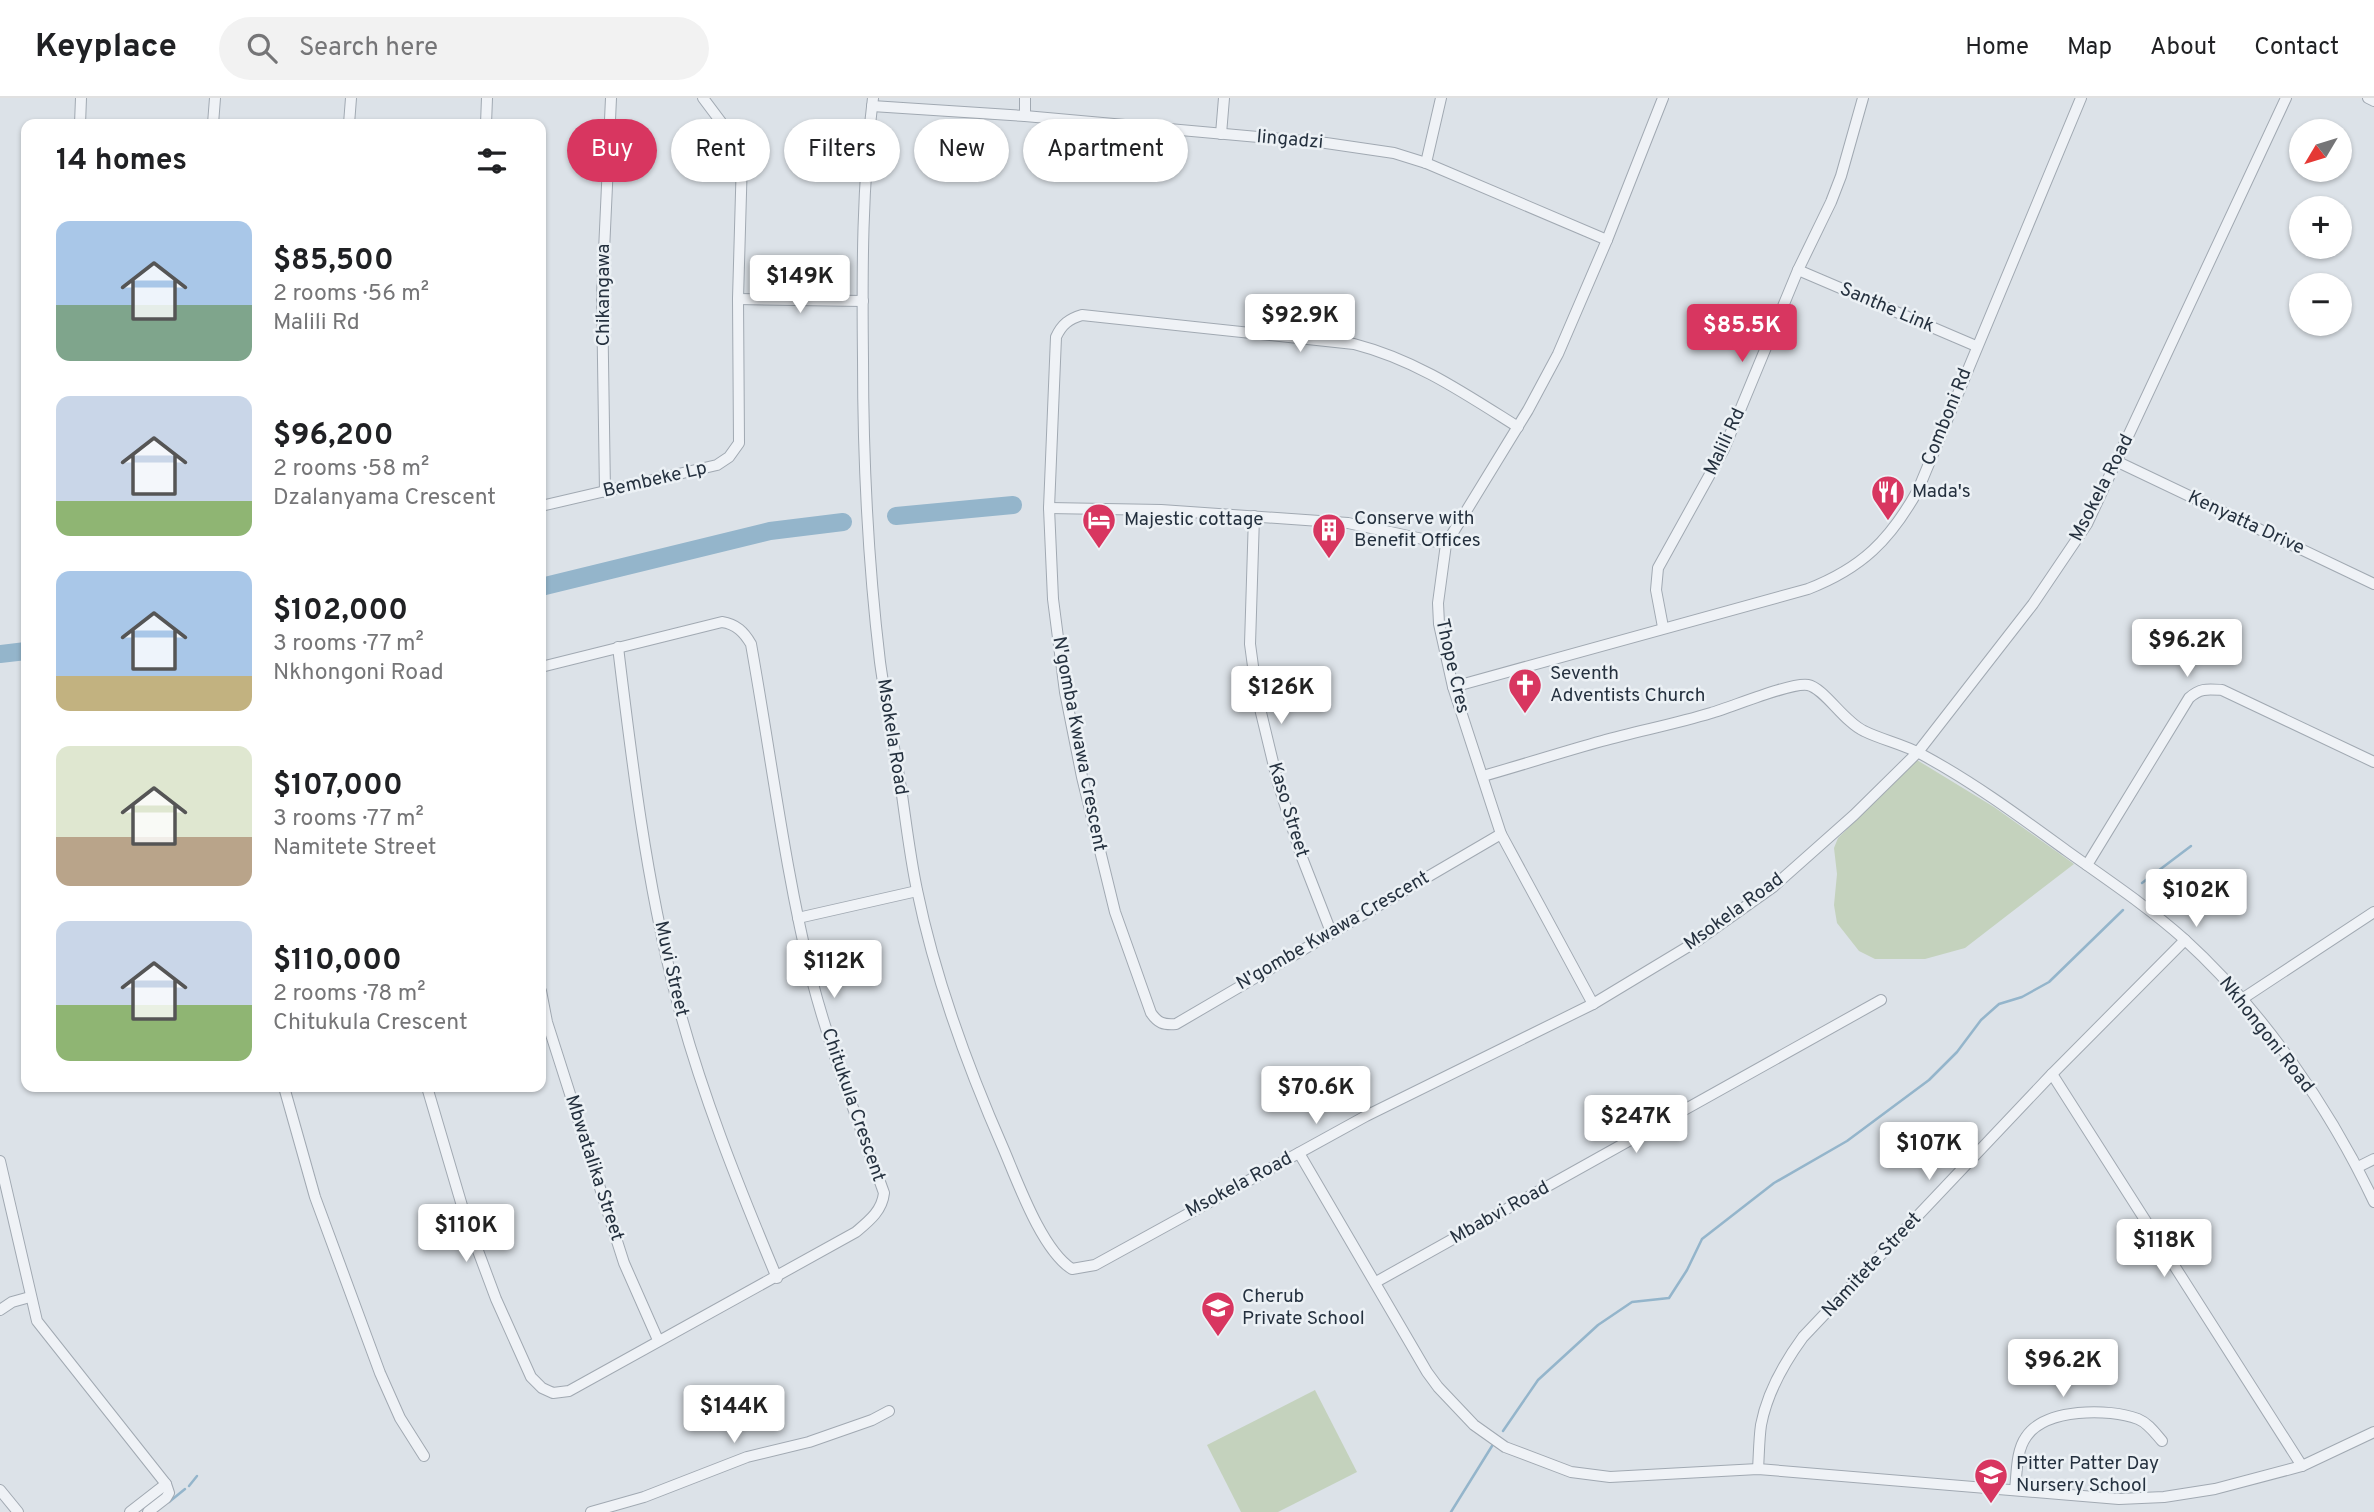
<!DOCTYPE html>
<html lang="en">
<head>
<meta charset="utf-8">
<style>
  :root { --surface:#fff; --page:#f2f2f2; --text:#202124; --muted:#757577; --line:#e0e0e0; --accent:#d83660 }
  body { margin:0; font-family:Overpass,sans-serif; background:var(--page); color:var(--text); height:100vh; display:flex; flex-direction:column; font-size:26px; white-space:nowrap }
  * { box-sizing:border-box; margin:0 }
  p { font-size:23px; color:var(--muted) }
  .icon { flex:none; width:38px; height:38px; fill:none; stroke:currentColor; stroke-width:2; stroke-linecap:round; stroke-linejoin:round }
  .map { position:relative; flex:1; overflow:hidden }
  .panel { position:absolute; left:21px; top:21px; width:525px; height:973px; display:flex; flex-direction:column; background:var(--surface); border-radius:14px; box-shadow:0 2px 5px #0004 }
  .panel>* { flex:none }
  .top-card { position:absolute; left:567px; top:21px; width:665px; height:63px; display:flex; gap:14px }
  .needle { width:46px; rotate:232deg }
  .tools { position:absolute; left:2289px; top:21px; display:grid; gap:14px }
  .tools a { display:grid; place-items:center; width:63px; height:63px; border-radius:50%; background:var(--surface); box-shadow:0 2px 5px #0004; font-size:35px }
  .price { position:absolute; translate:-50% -60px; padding:0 16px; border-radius:7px; background:#fff; color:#222; font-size:23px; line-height:46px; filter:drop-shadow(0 2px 4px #0008) }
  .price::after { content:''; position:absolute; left:50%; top:42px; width:21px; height:16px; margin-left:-10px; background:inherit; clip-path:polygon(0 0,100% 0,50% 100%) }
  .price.current { background:var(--accent); color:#fff }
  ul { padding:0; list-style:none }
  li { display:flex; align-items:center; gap:21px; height:175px; padding:0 35px }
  li span { display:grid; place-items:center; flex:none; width:196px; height:140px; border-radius:14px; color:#555 }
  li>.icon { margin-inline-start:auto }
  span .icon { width:84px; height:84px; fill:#fffc; stroke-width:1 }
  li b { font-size:30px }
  h2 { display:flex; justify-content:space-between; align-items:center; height:84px; padding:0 35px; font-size:30px }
  .chip { padding:0 24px; border-radius:32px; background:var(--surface); box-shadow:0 2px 5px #0004; font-size:24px; line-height:63px }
  .chip.current { background:var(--accent); color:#fff }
  header { display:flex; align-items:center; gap:42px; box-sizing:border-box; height:98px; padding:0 35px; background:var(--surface); border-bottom:2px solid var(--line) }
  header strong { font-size:33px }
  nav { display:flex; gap:38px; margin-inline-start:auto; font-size:24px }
  .search { width:490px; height:63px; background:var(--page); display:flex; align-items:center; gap:18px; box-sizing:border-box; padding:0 24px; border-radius:38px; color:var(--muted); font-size:26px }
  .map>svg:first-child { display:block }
  .green { fill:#c4d2bd }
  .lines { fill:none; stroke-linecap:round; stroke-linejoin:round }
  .stream { stroke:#94b5cb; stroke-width:2.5 }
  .river { stroke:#94b5cb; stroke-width:18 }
  .street-casing { stroke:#a1a9b2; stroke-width:12 }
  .street { stroke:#eff2f6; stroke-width:10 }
  .labels { text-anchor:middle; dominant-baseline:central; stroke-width:5; stroke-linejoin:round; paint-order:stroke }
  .street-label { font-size:19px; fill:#25313f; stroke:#ecf1f5 }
  .poi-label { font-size:19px; fill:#25313f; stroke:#ecf1f5; text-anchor:start }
</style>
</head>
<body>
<header>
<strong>Keyplace</strong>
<div class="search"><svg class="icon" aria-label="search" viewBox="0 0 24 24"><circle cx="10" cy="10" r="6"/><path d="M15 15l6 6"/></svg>Search here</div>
<nav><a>Home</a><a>Map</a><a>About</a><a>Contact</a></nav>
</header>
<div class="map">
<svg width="2374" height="1414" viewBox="0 0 2374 1414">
  <rect width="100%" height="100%" fill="#dce2e8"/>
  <g class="green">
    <polygon points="1917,662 1994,709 2074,766 1965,850 1925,861 1875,861 1859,853 1837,825 1834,807 1837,776 1834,750 1838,740"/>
    <polygon points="1315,1292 1357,1374 1278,1414 1241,1414 1207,1347"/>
  </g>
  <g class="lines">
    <g class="stream">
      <polyline points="2142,785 2191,748"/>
      <polyline points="1503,1333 1538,1282 1598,1227 1632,1204 1669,1200 1687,1172 1702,1141 1774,1085 1847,1043 1929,982 1957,954 1981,922 1999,906 2022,899 2049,884 2123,812"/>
      <polyline points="189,1388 197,1378"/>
      <polyline points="169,1404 185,1391"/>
      <polyline points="1451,1414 1492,1348"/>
    </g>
    <g class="river">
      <polyline points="896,418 1013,407"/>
      <polyline points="541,489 770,433 843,424"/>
      <polyline points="0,556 26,553"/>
    </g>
    <g class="street-casing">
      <g id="street">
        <path d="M873,0c-11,87 -11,174 -10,261 0,101 5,203 17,303 6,43 14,84 21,126 5,34 9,69 16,102 18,88 51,178 87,260 14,33 38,100 68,119l23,-4 271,-149 227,-112 101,-61 79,-56 81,-72 64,-63 115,-148 54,-80 199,-426"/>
        <polyline points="2368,0 2374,3"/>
        <polyline points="872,8 1025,18 1326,45 1394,55 1426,65 1607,142"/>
        <polyline points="1025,18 1025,0"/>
        <polyline points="80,26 81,0"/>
        <polyline points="213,26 215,0"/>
        <polyline points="349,26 351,0"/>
        <polyline points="486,26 487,0"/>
        <polyline points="1221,36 1224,0"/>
        <polyline points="1426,65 1441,0"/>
        <polyline points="1798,172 1976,248"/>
        <polyline points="738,201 863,203"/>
        <polyline points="2118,364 2374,486"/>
        <polyline points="605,394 602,197 611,0"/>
        <polyline points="541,408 717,367 729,359 739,345 738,201 742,60 736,44 703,0"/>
        <polyline points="1049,410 1161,412 1348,425 1446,446"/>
        <polyline points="1254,418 1250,546 1257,598 1278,685 1301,757 1331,834"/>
        <polyline points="1663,529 1656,492 1658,470 1724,351 1798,172 1831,104 1841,78 1863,0"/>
        <path d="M618,549c14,116 28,232 57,346 25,97 63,192 102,285"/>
        <path d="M1453,589l355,-98c54,-21 82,-49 110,-99l163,-392"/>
        <path d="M1483,678c39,-11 79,-24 119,-35 36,-10 73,-17 109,-28 21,-6 80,-31 97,-28 16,3 36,37 56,46 18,9 39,13 57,23 52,28 98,62 146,97 39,28 80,55 117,88 77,70 146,169 190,263"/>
        <path d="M1501,736l-325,190c-13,1 -18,-1 -25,-11l-36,-101 -33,-135 -17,-85 -12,-93 -4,-91 7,-171c6,-13 13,-18 26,-22l272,29c62,16 110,49 164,83"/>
        <path d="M2087,767l102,-167c11,-10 18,-9 33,-8l152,72"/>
        <polyline points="798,820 917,793"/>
        <polyline points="541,893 547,924 624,1165 658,1242"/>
        <polyline points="2242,901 2374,814"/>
        <polyline points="1593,906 1501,736 1453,589 1439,526 1438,505 1446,446 1528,312 1558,256 1607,142 1663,0"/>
        <polyline points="2052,976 2302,1368"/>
        <polyline points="284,989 315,1099 380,1275 400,1320 424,1358"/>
        <path d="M427,989l38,129 31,83 35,78 11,11 11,5 16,-2 287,-159c13,-11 26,-21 28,-39 -25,-70 -53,-140 -72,-213 -27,-110 -41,-224 -61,-336 -7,-12 -15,-20 -29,-22l-181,45"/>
        <polyline points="1299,1055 1427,1274 1438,1289 1474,1327 1505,1349 1571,1374 1610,1379 1758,1371 2119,1401 2164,1399 2215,1391 2302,1368 2374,1334"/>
        <polyline points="0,1063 37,1223 166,1386 169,1395 166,1400 148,1414"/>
        <polyline points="2358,1069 2374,1061"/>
        <polyline points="1376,1184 1881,902"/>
        <polyline points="0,1212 12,1204 30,1199"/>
        <path d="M1758,1371c1,-15 1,-30 3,-44 6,-32 23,-62 42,-88l249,-263 133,-134"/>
        <polyline points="0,1392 18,1414"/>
        <path d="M2015,1392c2,-17 1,-39 11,-53 19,-29 83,-29 112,-18 10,4 17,14 24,22"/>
        <polyline points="130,1414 166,1386"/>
        <polyline points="591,1414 644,1399 747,1359 809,1344 872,1322 889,1313"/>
      </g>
    </g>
    <use href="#street" class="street"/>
  </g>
  <defs>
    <g id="restaurant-pin" transform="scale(1.75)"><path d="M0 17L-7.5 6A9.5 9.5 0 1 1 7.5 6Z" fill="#d83660" stroke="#ecf1f5"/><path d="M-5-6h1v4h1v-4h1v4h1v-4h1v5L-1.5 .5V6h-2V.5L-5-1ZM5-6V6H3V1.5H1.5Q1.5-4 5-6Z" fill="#fff"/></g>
    <g id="hotel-pin" transform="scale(1.75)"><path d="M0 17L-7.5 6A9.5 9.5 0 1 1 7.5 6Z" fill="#d83660" stroke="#ecf1f5"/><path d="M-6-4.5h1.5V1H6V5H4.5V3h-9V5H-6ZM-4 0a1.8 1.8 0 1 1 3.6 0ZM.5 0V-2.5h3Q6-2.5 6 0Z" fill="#fff"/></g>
    <g id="building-pin" transform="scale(1.75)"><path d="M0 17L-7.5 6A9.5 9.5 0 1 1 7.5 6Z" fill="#d83660" stroke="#ecf1f5"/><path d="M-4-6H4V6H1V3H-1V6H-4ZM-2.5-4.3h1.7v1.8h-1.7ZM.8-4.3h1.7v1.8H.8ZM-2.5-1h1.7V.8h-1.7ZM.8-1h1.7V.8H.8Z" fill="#fff"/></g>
    <g id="church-pin" transform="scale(1.75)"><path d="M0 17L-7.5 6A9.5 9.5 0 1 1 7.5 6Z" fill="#d83660" stroke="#ecf1f5"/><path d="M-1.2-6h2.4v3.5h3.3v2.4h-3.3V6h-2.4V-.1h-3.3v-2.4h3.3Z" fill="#fff"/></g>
    <g id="school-pin" transform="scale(1.75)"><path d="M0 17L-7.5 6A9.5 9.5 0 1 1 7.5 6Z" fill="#d83660" stroke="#ecf1f5"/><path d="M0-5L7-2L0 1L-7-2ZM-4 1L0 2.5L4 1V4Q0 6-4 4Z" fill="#fff"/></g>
  </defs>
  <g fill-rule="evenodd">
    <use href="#restaurant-pin" x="1888" y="394"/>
    <use href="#hotel-pin" x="1099" y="422"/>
    <use href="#building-pin" x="1329" y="432"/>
    <use href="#church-pin" x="1525" y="587"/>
    <use href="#school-pin" x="1218" y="1210"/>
    <use href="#school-pin" x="1991" y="1377"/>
  </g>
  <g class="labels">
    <g class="street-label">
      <text transform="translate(1290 42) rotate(5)">lingadzi</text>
      <text transform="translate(604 197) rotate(-90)">Chikangawa</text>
      <text transform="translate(1887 210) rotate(23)">Santhe Link</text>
      <text transform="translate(1947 319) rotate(-68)">Comboni Rd</text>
      <text transform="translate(1725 344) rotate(-65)">Malili Rd</text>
      <text transform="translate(655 382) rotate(-13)">Bembeke Lp</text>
      <text transform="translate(2102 390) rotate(-63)">Msokela Road</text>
      <text transform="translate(2246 425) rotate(25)">Kenyatta Drive</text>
      <text transform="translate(1452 568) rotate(77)">Thope Cres</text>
      <text transform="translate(892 639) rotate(81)">Msokela Road</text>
      <text transform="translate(1079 646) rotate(79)">N'gomba Kwawa Crescent</text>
      <text transform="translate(1288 712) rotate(73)">Kaso Street</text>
      <text transform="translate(1734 814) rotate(-36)">Msokela Road</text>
      <text transform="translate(1333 833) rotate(-30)">N'gombe Kwawa Crescent</text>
      <text transform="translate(671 871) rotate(77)">Muvi Street</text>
      <text transform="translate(2266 937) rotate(52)">Nkhongoni Road</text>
      <text transform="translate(853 1007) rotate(71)">Chitukula Crescent</text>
      <text transform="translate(594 1070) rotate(72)">Mbwatalika Street</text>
      <text transform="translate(1239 1087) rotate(-28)">Msokela Road</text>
      <text transform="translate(1500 1115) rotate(-29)">Mbabvi Road</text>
      <text transform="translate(1872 1167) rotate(-47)">Namitete Street</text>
    </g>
    <g class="poi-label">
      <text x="1912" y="394">Mada's</text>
      <text x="1354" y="421">Conserve with<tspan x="1354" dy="22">Benefit Offices</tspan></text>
      <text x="1124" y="422">Majestic cottage</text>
      <text x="1550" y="576">Seventh<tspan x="1550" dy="22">Adventists Church</tspan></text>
      <text x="1242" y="1199">Cherub<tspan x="1242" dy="22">Private School</tspan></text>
      <text x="2016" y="1366">Pitter Patter Day<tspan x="2016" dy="22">Nursery School</tspan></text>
    </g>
  </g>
</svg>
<div class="tools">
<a><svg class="needle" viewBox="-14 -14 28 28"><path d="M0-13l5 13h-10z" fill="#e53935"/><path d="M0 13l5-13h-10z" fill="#757577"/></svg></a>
<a>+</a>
<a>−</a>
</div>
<b class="price" style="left:800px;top:217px">$149K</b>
<b class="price" style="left:1300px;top:256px">$92.9K</b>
<b class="price current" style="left:1742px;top:266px">$85.5K</b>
<b class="price" style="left:2187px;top:581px">$96.2K</b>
<b class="price" style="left:1281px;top:628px">$126K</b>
<b class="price" style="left:2196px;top:831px">$102K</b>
<b class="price" style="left:834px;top:902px">$112K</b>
<b class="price" style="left:1316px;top:1028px">$70.6K</b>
<b class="price" style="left:1636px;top:1057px">$247K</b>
<b class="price" style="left:1929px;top:1084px">$107K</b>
<b class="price" style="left:466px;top:1166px">$110K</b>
<b class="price" style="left:2164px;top:1181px">$118K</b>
<b class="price" style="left:2063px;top:1301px">$96.2K</b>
<b class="price" style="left:734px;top:1347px">$144K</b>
<div class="top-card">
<a class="chip current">Buy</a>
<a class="chip">Rent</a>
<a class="chip">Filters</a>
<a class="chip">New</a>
<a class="chip">Apartment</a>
</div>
<section class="panel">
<h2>14 homes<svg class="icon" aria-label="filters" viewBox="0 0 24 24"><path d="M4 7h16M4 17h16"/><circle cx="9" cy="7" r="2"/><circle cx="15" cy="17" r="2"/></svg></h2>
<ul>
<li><span style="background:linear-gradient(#a9c7e8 60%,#7fa58c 0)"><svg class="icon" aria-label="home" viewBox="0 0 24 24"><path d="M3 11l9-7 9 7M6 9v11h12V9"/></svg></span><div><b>$85,500</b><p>2 rooms · 56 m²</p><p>Malili Rd</p></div></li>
<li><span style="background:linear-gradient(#c9d6e8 75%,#8fb573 0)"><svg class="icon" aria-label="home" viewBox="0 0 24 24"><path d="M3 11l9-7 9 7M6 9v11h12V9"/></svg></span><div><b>$96,200</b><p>2 rooms · 58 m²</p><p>Dzalanyama Crescent</p></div></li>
<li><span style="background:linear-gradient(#a9c7e8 75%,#c2b280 0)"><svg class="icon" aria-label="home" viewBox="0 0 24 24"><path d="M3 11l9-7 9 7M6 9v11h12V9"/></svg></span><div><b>$102,000</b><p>3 rooms · 77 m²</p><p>Nkhongoni Road</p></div></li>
<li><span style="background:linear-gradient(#dfe7d0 65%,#b9a48a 0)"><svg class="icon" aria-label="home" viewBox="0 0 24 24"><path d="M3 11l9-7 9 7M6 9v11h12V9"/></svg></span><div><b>$107,000</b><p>3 rooms · 77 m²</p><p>Namitete Street</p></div></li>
<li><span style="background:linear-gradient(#c9d6e8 60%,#8fb573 0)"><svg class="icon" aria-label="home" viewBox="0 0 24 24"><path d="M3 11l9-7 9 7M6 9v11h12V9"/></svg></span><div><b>$110,000</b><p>2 rooms · 78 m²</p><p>Chitukula Crescent</p></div></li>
</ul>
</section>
</div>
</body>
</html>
